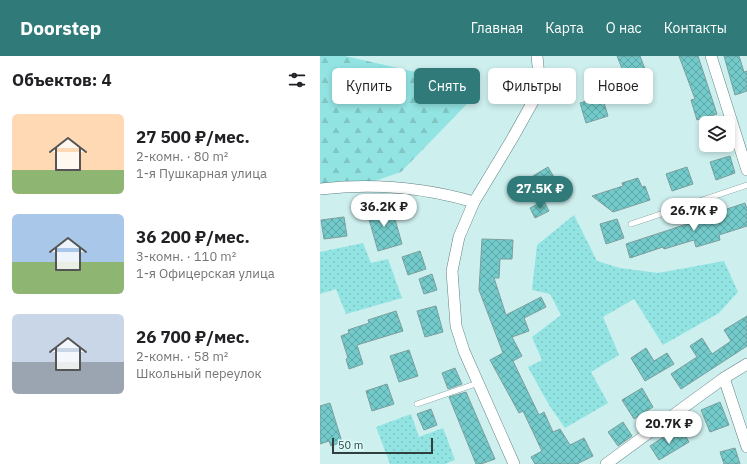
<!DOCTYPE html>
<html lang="ru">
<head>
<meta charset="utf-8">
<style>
  :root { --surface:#fff; --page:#f6f6f6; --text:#202124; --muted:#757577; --accent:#317a7a }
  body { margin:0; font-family:"IBM Plex Sans",sans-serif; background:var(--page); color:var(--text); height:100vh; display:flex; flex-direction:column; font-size:15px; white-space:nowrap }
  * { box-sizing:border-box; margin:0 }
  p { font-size:13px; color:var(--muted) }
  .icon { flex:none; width:22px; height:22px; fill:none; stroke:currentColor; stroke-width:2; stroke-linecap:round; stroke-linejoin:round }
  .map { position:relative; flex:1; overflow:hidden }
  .panel { display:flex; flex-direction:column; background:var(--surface); width:320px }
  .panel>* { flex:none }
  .top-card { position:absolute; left:12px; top:12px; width:355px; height:36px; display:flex; gap:8px }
  .fabs { position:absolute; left:379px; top:60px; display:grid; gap:8px }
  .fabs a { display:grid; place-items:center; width:36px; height:36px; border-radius:6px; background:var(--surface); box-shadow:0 2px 6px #0003; font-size:20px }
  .scale { position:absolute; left:12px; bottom:10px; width:101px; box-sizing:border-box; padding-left:4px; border:2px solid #303e3d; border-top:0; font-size:11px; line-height:14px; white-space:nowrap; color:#303e3d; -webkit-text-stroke:3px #dafcfb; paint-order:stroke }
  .price { position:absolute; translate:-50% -34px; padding:0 9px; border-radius:14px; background:#fff; color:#222; font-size:13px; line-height:26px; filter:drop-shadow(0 1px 2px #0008) }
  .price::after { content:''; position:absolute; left:50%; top:24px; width:12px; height:9px; margin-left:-6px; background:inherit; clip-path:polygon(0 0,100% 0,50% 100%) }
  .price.active { background:var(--accent); color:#fff }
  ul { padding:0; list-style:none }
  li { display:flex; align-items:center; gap:12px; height:100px; padding:0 12px }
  li span { display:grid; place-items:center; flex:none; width:112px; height:80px; border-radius:6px; color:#555 }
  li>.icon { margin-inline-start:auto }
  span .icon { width:48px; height:48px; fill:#fffc; stroke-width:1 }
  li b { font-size:17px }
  h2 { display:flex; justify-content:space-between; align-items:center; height:48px; padding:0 12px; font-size:17px }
  .chip { padding:0 14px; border-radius:6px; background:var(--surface); box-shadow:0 2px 6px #0003; font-size:14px; line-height:36px }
  .chip.active { background:var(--accent); color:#fff }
  header { display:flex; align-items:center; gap:24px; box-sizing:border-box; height:56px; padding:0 20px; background:var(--accent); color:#fff }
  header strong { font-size:19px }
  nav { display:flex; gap:22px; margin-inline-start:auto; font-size:14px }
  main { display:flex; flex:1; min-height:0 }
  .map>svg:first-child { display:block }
  .forest { fill:url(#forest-firs) }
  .garden { fill:url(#garden-dots) }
  .building { fill:url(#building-cross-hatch); stroke:#7d9e9d }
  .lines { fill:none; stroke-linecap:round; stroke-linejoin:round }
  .lane-casing { stroke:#618180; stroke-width:6 }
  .street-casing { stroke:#618180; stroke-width:12 }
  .lane { stroke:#fff; stroke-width:5.5 }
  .street { stroke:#fff; stroke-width:11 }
</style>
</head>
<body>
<header>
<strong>Doorstep</strong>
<nav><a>Главная</a><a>Карта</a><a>О нас</a><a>Контакты</a></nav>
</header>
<main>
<section class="panel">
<h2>Объектов: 4<svg class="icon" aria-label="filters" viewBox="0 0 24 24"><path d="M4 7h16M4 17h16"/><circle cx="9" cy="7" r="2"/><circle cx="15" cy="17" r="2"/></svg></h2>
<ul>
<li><span style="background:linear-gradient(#ffd9b3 70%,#8fb573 0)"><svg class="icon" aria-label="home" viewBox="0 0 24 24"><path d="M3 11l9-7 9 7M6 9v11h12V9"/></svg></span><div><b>27 500 ₽/мес.</b><p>2-комн. · 80 m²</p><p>1-я Пушкарная улица</p></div></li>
<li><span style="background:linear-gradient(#a9c7e8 60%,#8fb573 0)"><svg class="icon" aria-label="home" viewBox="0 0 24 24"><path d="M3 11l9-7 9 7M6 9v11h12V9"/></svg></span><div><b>36 200 ₽/мес.</b><p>3-комн. · 110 m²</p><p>1-я Офицерская улица</p></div></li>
<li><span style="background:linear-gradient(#c9d6e8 60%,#9aa5b1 0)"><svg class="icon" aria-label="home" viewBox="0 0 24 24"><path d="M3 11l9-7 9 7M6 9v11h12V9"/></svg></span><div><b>26 700 ₽/мес.</b><p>2-комн. · 58 m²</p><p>Школьный переулок</p></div></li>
</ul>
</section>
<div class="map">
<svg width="427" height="408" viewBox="0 0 427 408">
  <defs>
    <pattern id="forest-firs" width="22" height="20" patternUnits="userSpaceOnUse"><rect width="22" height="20" fill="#92e4e3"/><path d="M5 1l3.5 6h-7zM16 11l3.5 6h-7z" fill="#7ec5c4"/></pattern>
    <pattern id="garden-dots" width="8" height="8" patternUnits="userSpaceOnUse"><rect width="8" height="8" fill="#92e4e3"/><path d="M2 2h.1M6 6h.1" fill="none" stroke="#7ec5c4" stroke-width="1.8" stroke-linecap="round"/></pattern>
    <pattern id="building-cross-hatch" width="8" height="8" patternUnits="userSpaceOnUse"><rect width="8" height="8" fill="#72cbca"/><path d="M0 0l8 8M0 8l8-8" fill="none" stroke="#5ea6a5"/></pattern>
  </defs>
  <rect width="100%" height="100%" fill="#cdefee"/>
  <polygon class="forest" points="0,0 25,0 113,20 147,48 81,116 34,132 0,137"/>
  <g class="garden">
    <polygon points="254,159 277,205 300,212 338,217 404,205 418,236 399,257 343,289 314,243 283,261 299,299 271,316 288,347 245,372 229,349 208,311 222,304 212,281 241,259 230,238 212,234 217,189"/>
    <polygon points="43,187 51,207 68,203 82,242 26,258 16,233 0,238 0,196"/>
    <polygon points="91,358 99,381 123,372 135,404 125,408 70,408 56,371"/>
  </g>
  <g class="building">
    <polygon points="297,0 320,0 325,13 305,20"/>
    <polygon points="359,0 378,0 397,58 377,64 371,44 375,43"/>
    <polygon points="404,0 419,0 424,16 427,15 427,35 415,39"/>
    <polygon points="282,40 288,60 266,67 260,47"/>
    <polygon points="410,100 415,117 396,124 390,106"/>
    <polygon points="228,111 238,128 223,137 213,120"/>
    <polygon points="367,111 373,128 352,135 346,118"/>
    <polygon points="318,122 322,131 325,130 330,144 293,156 272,140 303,130 302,127"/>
    <polygon points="224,145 229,155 215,162 210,152"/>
    <polygon points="425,147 427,153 427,170 399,179 400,184 376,191 374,184 344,193 343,191 310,202 306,188 407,155 407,153"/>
    <polygon points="71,149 82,188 58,195 47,156"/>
    <polygon points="24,161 27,180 4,183 1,164"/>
    <polygon points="297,163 304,182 286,188 280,168"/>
    <polygon points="162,183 193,184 192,203 180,203 179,222 174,222 186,259 221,241 226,251 204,262 209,275 192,281 202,300 193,305 219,359 224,356 233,376 240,373 250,389 264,382 273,400 257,408 215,408 211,401 222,395 203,355 199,357 170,304 183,297 159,234"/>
    <polygon points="100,195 106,213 88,219 82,201"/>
    <polygon points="112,218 117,234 104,238 99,223"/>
    <polygon points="116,250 123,276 105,281 97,255"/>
    <polygon points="76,255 83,275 37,289 43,308 29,313 26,303 28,302 21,280 29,277 28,274 49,267 48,264"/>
    <polygon points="427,260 427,290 361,333 351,318 377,301 370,290 382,282 392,298 411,285 404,274"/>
    <polygon points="326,292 334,305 347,297 354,308 325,325 311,302"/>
    <polygon points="89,294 98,320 79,326 70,300"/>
    <polygon points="135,312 142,328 128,333 122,317"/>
    <polygon points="67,328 74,348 52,355 46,335"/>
    <polygon points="322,332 333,351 314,363 302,344"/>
    <polygon points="146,336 175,403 161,408 156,408 129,341"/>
    <polygon points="400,346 409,369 390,376 381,354"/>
    <polygon points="10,347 22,386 11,390 9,385 0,388 0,350"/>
    <polygon points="111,353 117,369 104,374 97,358"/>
    <polygon points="303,366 312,380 298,390 288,376"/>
    <polygon points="363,376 369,386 339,404 330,390 345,380 348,385"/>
    <polygon points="415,392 420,408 404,408 400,396"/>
  </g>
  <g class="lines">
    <g class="lane-casing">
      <g id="lane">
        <polyline points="311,168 427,129"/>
        <polyline points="97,348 158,327"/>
      </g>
    </g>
    <g class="street-casing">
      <g id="street">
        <polyline points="391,0 427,114"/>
        <path d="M0,133c54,-6 102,-2 154,13"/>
        <polyline points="427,308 404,322 427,391"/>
        <polyline points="194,408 144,295 136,270 132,215 139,181 154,146 192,83 216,40 219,20 217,0"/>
        <polyline points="286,408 404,322"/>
      </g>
    </g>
    <use href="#lane" class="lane"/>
    <use href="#street" class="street"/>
  </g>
</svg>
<div class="fabs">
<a><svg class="icon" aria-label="layers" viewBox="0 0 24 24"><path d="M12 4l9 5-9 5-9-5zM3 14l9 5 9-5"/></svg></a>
</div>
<div class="scale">50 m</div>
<b class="price active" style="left:220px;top:154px">27.5K ₽</b>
<b class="price" style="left:64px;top:172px">36.2K ₽</b>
<b class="price" style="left:374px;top:176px">26.7K ₽</b>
<b class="price" style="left:349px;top:389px">20.7K ₽</b>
<div class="top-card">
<a class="chip">Купить</a>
<a class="chip active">Снять</a>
<a class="chip">Фильтры</a>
<a class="chip">Новое</a>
</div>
</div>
</main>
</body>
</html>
